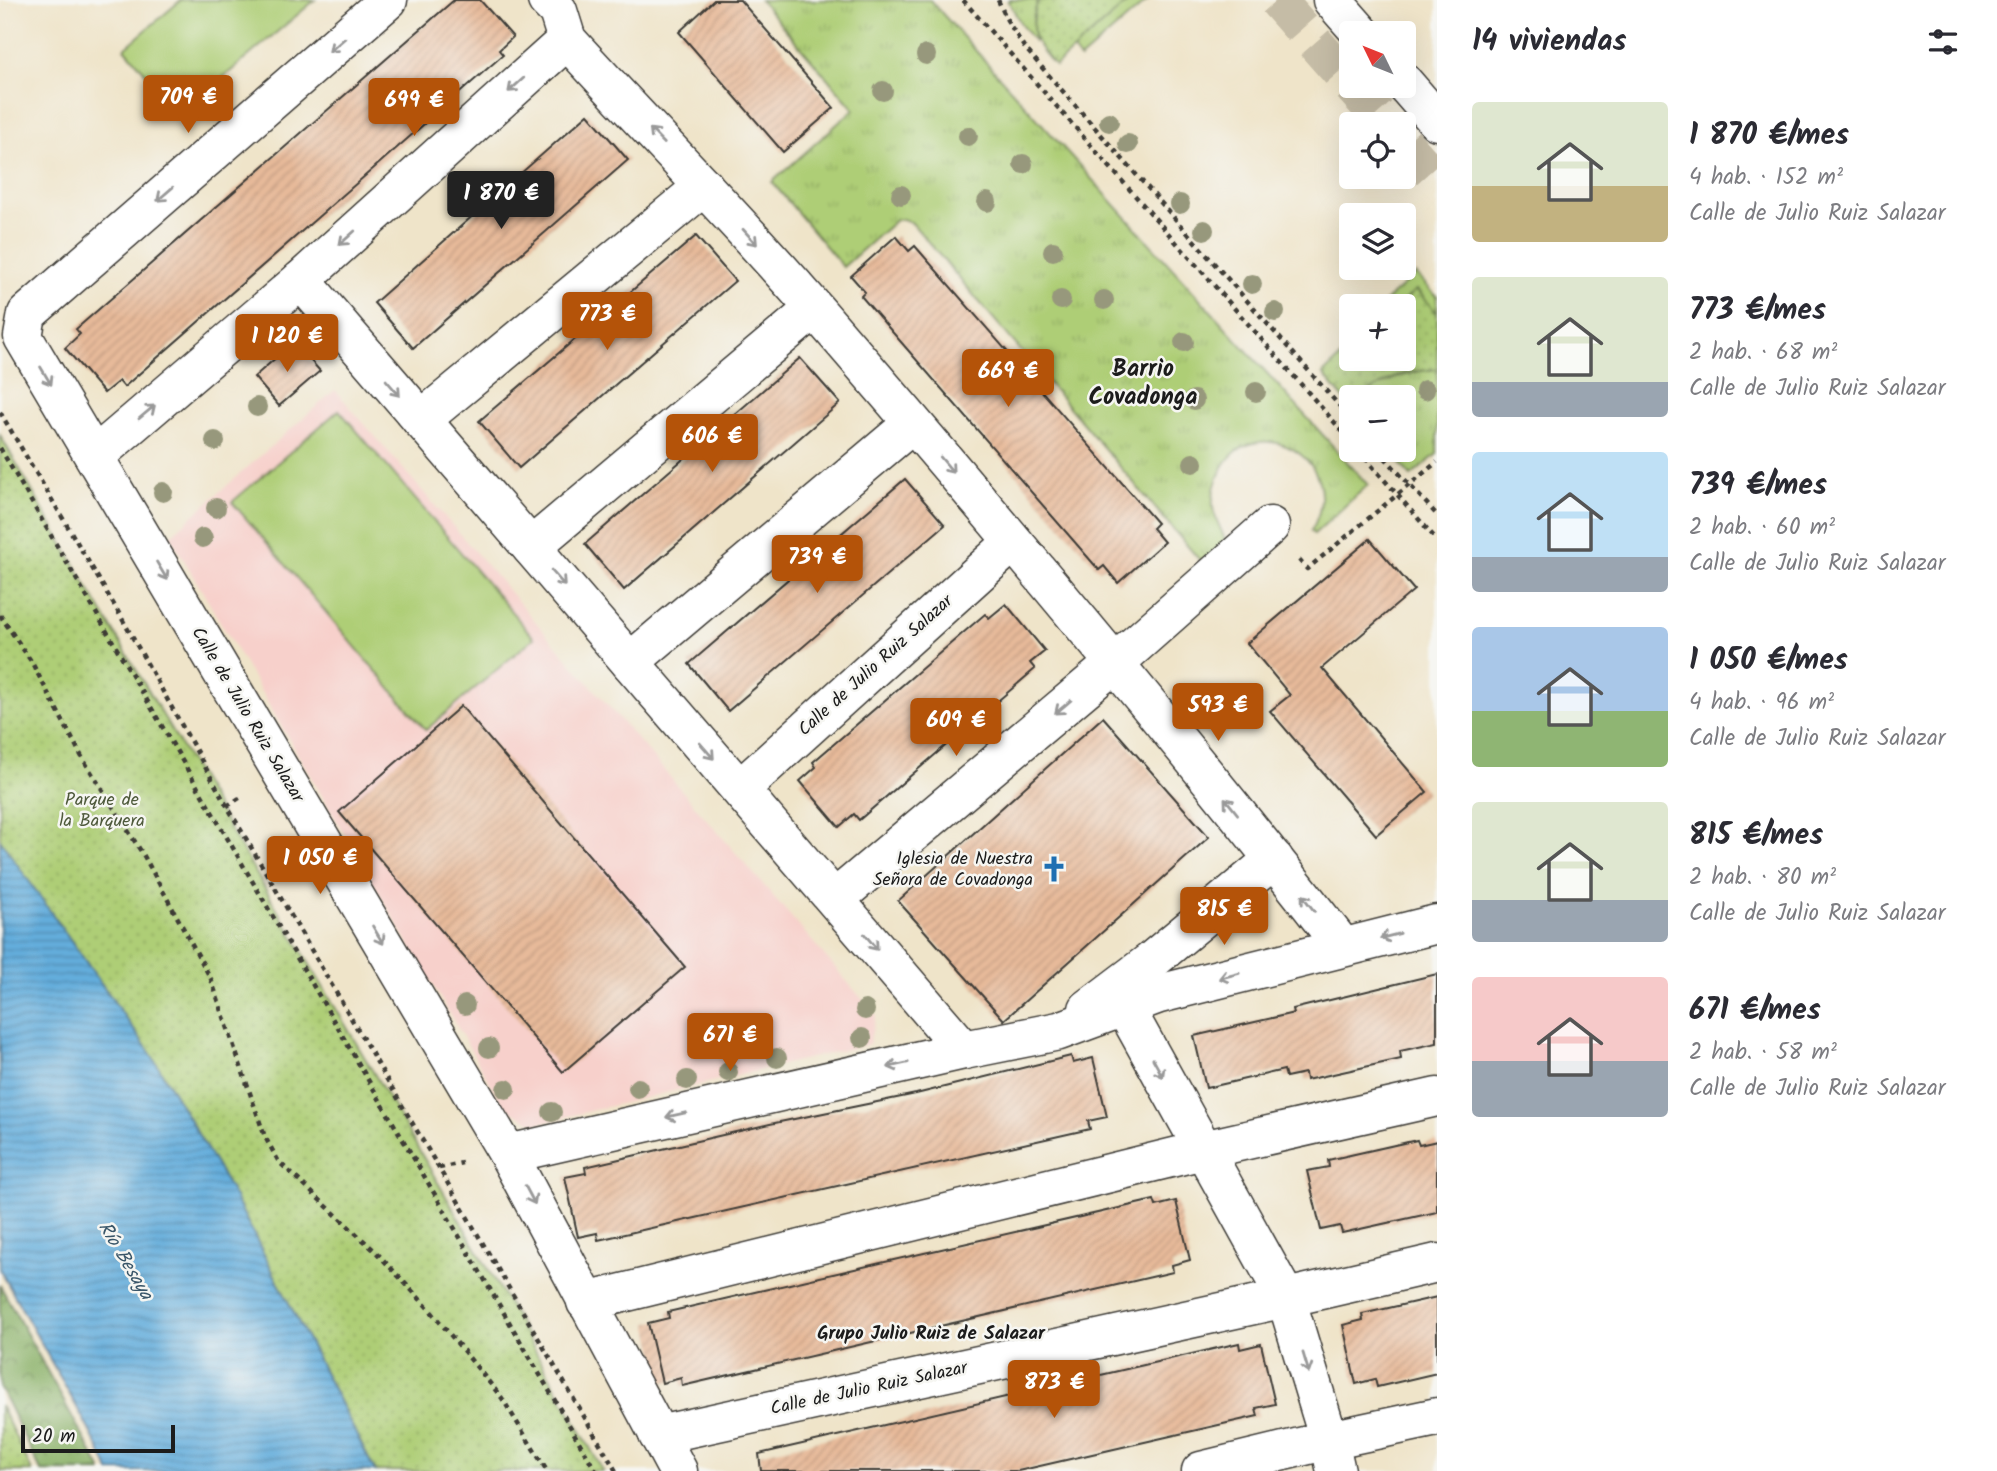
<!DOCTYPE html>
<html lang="es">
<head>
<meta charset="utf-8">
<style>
  :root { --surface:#fff; --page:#f2f2f3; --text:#2b2b33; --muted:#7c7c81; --accent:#b45309 }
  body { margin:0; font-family:Kalam,sans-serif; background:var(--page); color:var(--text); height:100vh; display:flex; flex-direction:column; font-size:26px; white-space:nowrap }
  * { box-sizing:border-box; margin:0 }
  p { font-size:23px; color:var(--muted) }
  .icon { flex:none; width:38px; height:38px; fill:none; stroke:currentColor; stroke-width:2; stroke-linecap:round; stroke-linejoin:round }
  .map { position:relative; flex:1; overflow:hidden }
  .side { display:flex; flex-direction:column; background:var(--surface); width:560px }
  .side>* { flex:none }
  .needle { width:46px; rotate:313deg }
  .tools { position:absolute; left:1339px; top:21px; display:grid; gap:14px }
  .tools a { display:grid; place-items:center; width:77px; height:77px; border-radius:7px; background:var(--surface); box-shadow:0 7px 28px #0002; font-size:35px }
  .scale { position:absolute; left:21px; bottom:18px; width:154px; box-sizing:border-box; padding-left:7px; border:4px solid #1c1c1c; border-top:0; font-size:19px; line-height:24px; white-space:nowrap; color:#1c1c1c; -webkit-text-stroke:5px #f6f6f2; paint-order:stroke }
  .price { position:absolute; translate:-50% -60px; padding:0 16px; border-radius:7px; background:var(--accent); color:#fff; font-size:23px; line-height:46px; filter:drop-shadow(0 2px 4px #0008) }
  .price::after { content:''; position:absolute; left:50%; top:42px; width:21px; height:16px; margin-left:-10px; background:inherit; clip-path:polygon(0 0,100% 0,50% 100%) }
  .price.active { background:#222; color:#fff }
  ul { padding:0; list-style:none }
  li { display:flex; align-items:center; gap:21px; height:175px; padding:0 35px }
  li span { display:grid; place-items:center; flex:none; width:196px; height:140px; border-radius:7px; color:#555 }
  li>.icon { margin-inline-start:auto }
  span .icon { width:84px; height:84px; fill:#fffc; stroke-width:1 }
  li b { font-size:30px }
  h2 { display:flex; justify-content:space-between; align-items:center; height:84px; padding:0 35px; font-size:30px }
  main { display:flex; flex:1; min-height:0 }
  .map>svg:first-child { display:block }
  .built { fill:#f7d0cb }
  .grass { fill:url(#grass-tufts); stroke:#657549; stroke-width:2 }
  .forest { fill:url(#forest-crowns); stroke:#536642; stroke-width:2 }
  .park { fill:url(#park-dots); stroke:#657549; stroke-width:2 }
  .pitch { fill:#aece76; stroke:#657549; stroke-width:2 }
  .water { fill:url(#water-rules); stroke:#40647c; stroke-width:2 }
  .building { fill:url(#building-hatch) }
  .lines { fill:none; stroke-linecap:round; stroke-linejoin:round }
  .primary-tunnel { stroke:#c5bca6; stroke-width:38; stroke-dasharray:38 19; stroke-linecap:butt }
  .pedestrian-casing { stroke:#3c3a36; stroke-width:41 }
  .minor-casing { stroke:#3c3a36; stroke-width:41 }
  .path { stroke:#3c3a36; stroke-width:4.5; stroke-dasharray:5 5; stroke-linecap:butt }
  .pedestrian { stroke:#fff; stroke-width:38 }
  .minor { stroke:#fff; stroke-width:38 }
  .tree { fill:#97987b }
  .oneway { stroke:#999 }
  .labels { text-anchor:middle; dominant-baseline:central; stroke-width:5; stroke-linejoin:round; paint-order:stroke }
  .street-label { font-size:18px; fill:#1c1c1c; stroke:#f6f6f2 }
  .park-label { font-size:18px; fill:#4f5a3c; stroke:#f6f6f2 }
  .poi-label { font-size:18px; fill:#1c1c1c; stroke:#f6f6f2; text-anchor:end }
  .water-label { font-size:19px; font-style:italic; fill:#395669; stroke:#f6f6f2 }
  .neighbourhood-label { font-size:19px; font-weight:bold; fill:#1c1c1c; stroke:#f6f6f2 }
  .district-label { font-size:24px; font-weight:bold; fill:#1c1c1c; stroke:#f6f6f2 }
</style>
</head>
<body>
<main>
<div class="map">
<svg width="1437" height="1471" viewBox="0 0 1437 1471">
  <defs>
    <pattern id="grass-tufts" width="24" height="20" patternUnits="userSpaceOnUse" patternTransform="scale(1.75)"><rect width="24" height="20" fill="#aece76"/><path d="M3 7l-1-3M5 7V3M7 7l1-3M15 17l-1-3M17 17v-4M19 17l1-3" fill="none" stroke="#95b066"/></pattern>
    <pattern id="forest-crowns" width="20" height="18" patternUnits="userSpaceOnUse" patternTransform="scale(1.75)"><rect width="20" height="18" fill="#8ab167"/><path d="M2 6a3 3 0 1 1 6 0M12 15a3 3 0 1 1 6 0" fill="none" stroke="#708f54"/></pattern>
    <pattern id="park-dots" width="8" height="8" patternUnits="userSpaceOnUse" patternTransform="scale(1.75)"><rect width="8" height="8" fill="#aece76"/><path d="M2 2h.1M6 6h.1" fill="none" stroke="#95b066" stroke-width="1.8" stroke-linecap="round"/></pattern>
    <pattern id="water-rules" width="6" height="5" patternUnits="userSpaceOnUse" patternTransform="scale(1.75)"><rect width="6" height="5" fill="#64addc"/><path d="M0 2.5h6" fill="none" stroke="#528cb2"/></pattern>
    <pattern id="building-hatch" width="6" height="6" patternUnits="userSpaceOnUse" patternTransform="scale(1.75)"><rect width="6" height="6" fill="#e7ba9a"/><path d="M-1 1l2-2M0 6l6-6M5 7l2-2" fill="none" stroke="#c69f84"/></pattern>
  </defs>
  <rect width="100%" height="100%" fill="#f6f6f2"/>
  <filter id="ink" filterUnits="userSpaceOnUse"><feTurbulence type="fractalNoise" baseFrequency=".0143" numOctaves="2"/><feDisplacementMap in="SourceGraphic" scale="14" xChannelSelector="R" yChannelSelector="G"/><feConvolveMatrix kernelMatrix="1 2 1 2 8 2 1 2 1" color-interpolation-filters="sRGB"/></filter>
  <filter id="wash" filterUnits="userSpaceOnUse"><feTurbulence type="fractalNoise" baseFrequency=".00686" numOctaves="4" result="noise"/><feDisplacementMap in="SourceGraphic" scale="28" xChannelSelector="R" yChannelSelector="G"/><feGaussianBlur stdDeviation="1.57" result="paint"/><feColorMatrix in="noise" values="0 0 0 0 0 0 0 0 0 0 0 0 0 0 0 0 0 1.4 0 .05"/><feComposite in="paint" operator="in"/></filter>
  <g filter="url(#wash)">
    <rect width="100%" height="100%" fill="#efe4c9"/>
    <polygon class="built" points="335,390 876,1015 869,1044 536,1124 504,1107 170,536"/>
    <g class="grass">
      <path d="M760,0h170l438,485 -54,49 -3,-3c42,-73 -59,-124 -90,-60 -6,11 -9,23 -8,36 1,12 10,24 13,36l-18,27 -296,-347 -9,-4 -7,1 -53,47 -71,-85 82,-73z"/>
      <polygon points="1008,0 1038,0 1033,18 1034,41 1022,26"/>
      <polygon points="1130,0 1148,0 1080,59 1073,50"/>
      <polygon points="1416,274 1437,297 1437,313 1417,290 1398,306 1380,306"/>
      <path d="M1437,369v85l-26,22 -23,-26h16v-53h-45c26,-16 47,-25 78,-28z"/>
    </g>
    <polygon class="forest" points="0,1285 102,1471 41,1471 0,1388"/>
    <g class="park">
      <path d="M1038,0h92l-75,66c-22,-26 -27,-31 -17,-66z"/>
      <path d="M1416,290l21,23v56c-13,1 -27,2 -40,7 -15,6 -30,21 -46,21v6l-2,2 -26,-31 28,-27v12h53v-53h-6z"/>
      <path d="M0,435c198,347 408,687 603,1036h-228l-143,-279 -81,-138 -151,-214z"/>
      <polygon points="0,1405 32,1471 0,1471"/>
    </g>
    <g class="pitch">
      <polygon points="181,0 315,0 180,114 125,48"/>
      <polygon points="339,410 534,638 426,730 232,502"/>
    </g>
    <polygon class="water" points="0,840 151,1054 232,1192 375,1471 110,1471 85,1422 0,1270"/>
    <g id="blocks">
      <g class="building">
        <polygon points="454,0 480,0 513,37 499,50 503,55 124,387 119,381 104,393 65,348 80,334 76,329"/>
        <polygon points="714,0 740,0 834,108 783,152 679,32"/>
        <polygon points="588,114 628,160 413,348 374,303"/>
        <polygon points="696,236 735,281 519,468 479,421"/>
        <polygon points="896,236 909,251 915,246 1157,523 1152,528 1164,542 1118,583 1104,566 1099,570 861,296 865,292 851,276"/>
        <polygon points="294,342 320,371 279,406 254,377"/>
        <polygon points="800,358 840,403 624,590 585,544"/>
        <polygon points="905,479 945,525 728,711 689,664"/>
        <polygon points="1370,539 1414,590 1322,668 1427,792 1376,835 1270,711 1290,695 1247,643"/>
        <polygon points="1006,604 1045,651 1030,663 1035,669 859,820 854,814 839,827 800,781 816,767 813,762 985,614 989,618"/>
        <polygon points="461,706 685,967 563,1072 339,812"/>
        <polygon points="1103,717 1209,837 1004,1020 898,901"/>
        <polygon points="1437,974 1437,1043 1400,1051 1401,1059 1306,1080 1305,1073 1286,1077 1284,1070 1206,1088 1194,1036 1294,1013 1293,1009"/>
        <polygon points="1071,1056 1073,1063 1093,1058 1107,1117 1088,1121 1090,1129 598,1240 597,1233 578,1237 565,1177 586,1173 585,1167 770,1124 916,1094"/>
        <polygon points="1417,1140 1419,1145 1437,1141 1437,1212 1342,1233 1340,1226 1321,1230 1307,1171 1329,1167 1328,1160"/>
        <polygon points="1154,1200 1156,1206 1176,1201 1190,1260 1172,1265 1173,1272 682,1386 681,1378 662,1383 648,1323 669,1318 668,1312"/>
        <polygon points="1437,1297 1437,1373 1377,1387 1375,1379 1356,1384 1343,1325 1363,1320 1362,1314"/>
        <polygon points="1239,1343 1240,1349 1261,1344 1275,1404 1256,1408 1258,1416 1018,1471 761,1471 759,1454"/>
      </g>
    </g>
  </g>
  <g filter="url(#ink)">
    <use href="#blocks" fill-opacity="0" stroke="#3c3a36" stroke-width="2"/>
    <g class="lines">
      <g class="primary-tunnel">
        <polyline points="1277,0 1351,84"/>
        <polyline points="1352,86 1386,124"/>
        <polyline points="1404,144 1437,181"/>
      </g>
      <g class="pedestrian-casing">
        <g id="pedestrian">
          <polyline points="421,420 704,186"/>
          <polyline points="531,547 814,309"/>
          <polyline points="630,662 912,424"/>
          <polyline points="740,789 1013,542"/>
          <polyline points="586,1302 1203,1150 1437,1097"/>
          <polyline points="658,1435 1286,1298 1437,1263"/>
          <polyline points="1201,1471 1329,1440 1437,1417"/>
        </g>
      </g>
      <g class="minor-casing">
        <g id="minor">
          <polyline points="388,0 27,314 23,337 508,1154 678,1471"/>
          <path d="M547,0l11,11 9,29c82,90 168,177 248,269 181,209 358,421 528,638"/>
          <polyline points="1332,0 1361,33"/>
          <polyline points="1404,83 1437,121"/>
          <polyline points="301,280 964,1050"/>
          <polyline points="95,456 301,280 567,40"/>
          <polyline points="835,899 1115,663 1270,526"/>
          <polyline points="1125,1008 1286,1298 1329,1440 1336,1471"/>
          <polyline points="1088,1009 1150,962 1274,859"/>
          <polyline points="508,1154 964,1050 1059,1031 1159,994 1437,924"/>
        </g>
      </g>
      <g class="path">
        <polyline points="963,0 1351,441"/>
        <polyline points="998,0 1007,20 1024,47 1351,419"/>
        <polyline points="0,412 120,615 227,806 616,1471"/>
        <polyline points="0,448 596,1471"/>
        <polyline points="1358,450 1437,540"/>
        <polyline points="1378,450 1437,515"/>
        <polyline points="1299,560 1307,569 1437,462"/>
        <polyline points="0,615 31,661 83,759 144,856 211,979 265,1137 279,1162 376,1252 430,1310 502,1398 547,1471"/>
        <polyline points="227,806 241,797"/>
        <polyline points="439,1168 462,1163"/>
      </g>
      <use href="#pedestrian" class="pedestrian"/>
      <use href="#minor" class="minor"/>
    </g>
    <g class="tree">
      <circle cx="926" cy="55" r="10"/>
      <circle cx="883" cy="91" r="10"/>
      <circle cx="1109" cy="122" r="10"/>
      <circle cx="968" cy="136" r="10"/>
      <circle cx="1128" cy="144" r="10"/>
      <circle cx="1023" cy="164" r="10"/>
      <circle cx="901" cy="195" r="10"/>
      <circle cx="987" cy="202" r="10"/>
      <circle cx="1180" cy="204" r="10"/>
      <circle cx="1204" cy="230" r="10"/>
      <circle cx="1053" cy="251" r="10"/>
      <circle cx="1252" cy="284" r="10"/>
      <circle cx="1061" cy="300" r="10"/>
      <circle cx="1104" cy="300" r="10"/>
      <circle cx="1275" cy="312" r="10"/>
      <circle cx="1184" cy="342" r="10"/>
      <circle cx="1425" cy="390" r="10"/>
      <circle cx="1256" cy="392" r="10"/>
      <circle cx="1194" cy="400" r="10"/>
      <circle cx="257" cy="407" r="10"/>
      <circle cx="215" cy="441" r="10"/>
      <circle cx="1193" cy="463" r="10"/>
      <circle cx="163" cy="492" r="10"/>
      <circle cx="216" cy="508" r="10"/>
      <circle cx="203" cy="538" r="10"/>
      <circle cx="465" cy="1005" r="10"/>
      <circle cx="865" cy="1010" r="10"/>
      <circle cx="862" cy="1038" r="10"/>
      <circle cx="489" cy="1048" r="10"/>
      <circle cx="777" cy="1058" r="10"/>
      <circle cx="728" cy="1072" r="10"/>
      <circle cx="687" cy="1080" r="10"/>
      <circle cx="638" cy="1088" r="10"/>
      <circle cx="506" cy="1089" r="10"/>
      <circle cx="552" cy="1112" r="10"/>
    </g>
    <defs><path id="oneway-shaft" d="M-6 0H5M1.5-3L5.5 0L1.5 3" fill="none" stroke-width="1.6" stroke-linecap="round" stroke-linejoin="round" transform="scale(1.75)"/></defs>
    <g class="oneway">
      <use href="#oneway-shaft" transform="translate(337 45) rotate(139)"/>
      <use href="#oneway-shaft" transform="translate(516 85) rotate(138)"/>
      <use href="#oneway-shaft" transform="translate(657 136) rotate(-134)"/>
      <use href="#oneway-shaft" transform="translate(165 194) rotate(139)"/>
      <use href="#oneway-shaft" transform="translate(750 237) rotate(48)"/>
      <use href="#oneway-shaft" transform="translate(347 238) rotate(138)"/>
      <use href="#oneway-shaft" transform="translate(46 376) rotate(59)"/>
      <use href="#oneway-shaft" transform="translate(393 388) rotate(49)"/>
      <use href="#oneway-shaft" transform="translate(147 412) rotate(-40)"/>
      <use href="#oneway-shaft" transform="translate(947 465) rotate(50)"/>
      <use href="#oneway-shaft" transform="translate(162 571) rotate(59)"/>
      <use href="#oneway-shaft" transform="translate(558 578) rotate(49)"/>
      <use href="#oneway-shaft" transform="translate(1063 707) rotate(140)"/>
      <use href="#oneway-shaft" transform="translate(707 751) rotate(49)"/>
      <use href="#oneway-shaft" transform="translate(1231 806) rotate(-129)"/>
      <use href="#oneway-shaft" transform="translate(1308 903) rotate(-128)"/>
      <use href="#oneway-shaft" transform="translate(378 935) rotate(59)"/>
      <use href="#oneway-shaft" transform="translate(1390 936) rotate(166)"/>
      <use href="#oneway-shaft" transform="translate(871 942) rotate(50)"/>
      <use href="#oneway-shaft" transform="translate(1229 976) rotate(166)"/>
      <use href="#oneway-shaft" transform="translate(898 1065) rotate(167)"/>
      <use href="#oneway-shaft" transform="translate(1158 1068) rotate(61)"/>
      <use href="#oneway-shaft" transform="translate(676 1115) rotate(167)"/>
      <use href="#oneway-shaft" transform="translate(530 1195) rotate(62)"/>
      <use href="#oneway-shaft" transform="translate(1306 1363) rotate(73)"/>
    </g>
  </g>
  <defs>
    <g id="church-bare" transform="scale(2.1)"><path d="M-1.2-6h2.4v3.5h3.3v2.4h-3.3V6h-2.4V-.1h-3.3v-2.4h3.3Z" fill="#1f6fb2" stroke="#f6f6f2" stroke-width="2.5" paint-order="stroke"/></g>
  </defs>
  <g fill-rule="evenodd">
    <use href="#church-bare" x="1054" y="869"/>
  </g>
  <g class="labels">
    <g class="street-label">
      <text transform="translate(876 666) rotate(-42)">Calle de Julio Ruiz Salazar</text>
      <text transform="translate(247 715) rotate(59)">Calle de Julio Ruiz Salazar</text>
      <text transform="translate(869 1389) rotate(-12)">Calle de Julio Ruiz Salazar</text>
    </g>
    <g class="park-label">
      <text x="102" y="800">Parque de<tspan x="102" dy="21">la Barquera</tspan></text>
    </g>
    <g class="poi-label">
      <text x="1033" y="859">Iglesia de Nuestra<tspan x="1033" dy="21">Señora de Covadonga</tspan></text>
    </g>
    <g class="water-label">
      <text transform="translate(125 1261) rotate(59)">Río Besaya</text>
    </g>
    <g class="neighbourhood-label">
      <text x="931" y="1334">Grupo Julio Ruiz de Salazar</text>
    </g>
    <g class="district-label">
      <text x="1143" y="369">Barrio<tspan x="1143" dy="28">Covadonga</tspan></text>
    </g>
  </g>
</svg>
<div class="tools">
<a><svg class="needle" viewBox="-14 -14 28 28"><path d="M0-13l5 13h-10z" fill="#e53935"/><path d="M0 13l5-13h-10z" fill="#7c7c81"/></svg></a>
<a><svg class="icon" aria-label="locate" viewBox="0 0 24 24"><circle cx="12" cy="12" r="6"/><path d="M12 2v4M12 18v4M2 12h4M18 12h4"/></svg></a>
<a><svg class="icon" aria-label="layers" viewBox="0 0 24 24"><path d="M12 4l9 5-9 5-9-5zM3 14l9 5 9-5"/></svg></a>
<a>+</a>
<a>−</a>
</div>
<div class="scale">20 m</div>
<b class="price" style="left:188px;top:135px">709 €</b>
<b class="price" style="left:414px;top:138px">699 €</b>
<b class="price active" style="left:501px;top:231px">1 870 €</b>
<b class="price" style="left:607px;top:352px">773 €</b>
<b class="price" style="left:287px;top:374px">1 120 €</b>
<b class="price" style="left:1008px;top:409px">669 €</b>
<b class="price" style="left:712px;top:474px">606 €</b>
<b class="price" style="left:817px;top:595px">739 €</b>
<b class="price" style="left:1218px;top:743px">593 €</b>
<b class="price" style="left:956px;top:758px">609 €</b>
<b class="price" style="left:320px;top:896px">1 050 €</b>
<b class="price" style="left:1224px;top:947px">815 €</b>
<b class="price" style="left:730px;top:1073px">671 €</b>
<b class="price" style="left:1054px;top:1420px">873 €</b>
</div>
<section class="side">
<h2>14 viviendas<svg class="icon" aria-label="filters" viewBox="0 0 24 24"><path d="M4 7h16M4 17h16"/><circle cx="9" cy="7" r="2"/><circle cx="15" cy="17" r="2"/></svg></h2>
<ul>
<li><span style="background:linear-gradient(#dfe7d0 60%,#c2b280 0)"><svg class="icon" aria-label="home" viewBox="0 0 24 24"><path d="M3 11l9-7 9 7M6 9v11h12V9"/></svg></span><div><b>1 870 €/mes</b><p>4 hab. · 152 m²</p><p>Calle de Julio Ruiz Salazar</p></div></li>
<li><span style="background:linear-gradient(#dfe7d0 75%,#9aa5b1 0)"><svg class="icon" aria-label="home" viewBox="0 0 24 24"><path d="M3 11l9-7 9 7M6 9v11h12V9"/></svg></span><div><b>773 €/mes</b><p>2 hab. · 68 m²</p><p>Calle de Julio Ruiz Salazar</p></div></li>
<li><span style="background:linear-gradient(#bfe0f5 75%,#9aa5b1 0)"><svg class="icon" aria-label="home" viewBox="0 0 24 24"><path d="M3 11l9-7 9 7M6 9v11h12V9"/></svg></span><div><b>739 €/mes</b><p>2 hab. · 60 m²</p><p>Calle de Julio Ruiz Salazar</p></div></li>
<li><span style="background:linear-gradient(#a9c7e8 60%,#8fb573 0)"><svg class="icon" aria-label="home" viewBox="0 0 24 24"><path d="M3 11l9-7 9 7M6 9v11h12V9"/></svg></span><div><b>1 050 €/mes</b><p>4 hab. · 96 m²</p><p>Calle de Julio Ruiz Salazar</p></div></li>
<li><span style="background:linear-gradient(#dfe7d0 70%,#9aa5b1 0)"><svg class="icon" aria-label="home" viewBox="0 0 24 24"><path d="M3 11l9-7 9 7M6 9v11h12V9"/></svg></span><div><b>815 €/mes</b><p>2 hab. · 80 m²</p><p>Calle de Julio Ruiz Salazar</p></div></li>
<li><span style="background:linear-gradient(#f6c9c9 60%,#9aa5b1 0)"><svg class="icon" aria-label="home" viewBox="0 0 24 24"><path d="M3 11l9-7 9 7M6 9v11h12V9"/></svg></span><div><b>671 €/mes</b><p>2 hab. · 58 m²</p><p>Calle de Julio Ruiz Salazar</p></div></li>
</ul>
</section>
</main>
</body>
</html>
